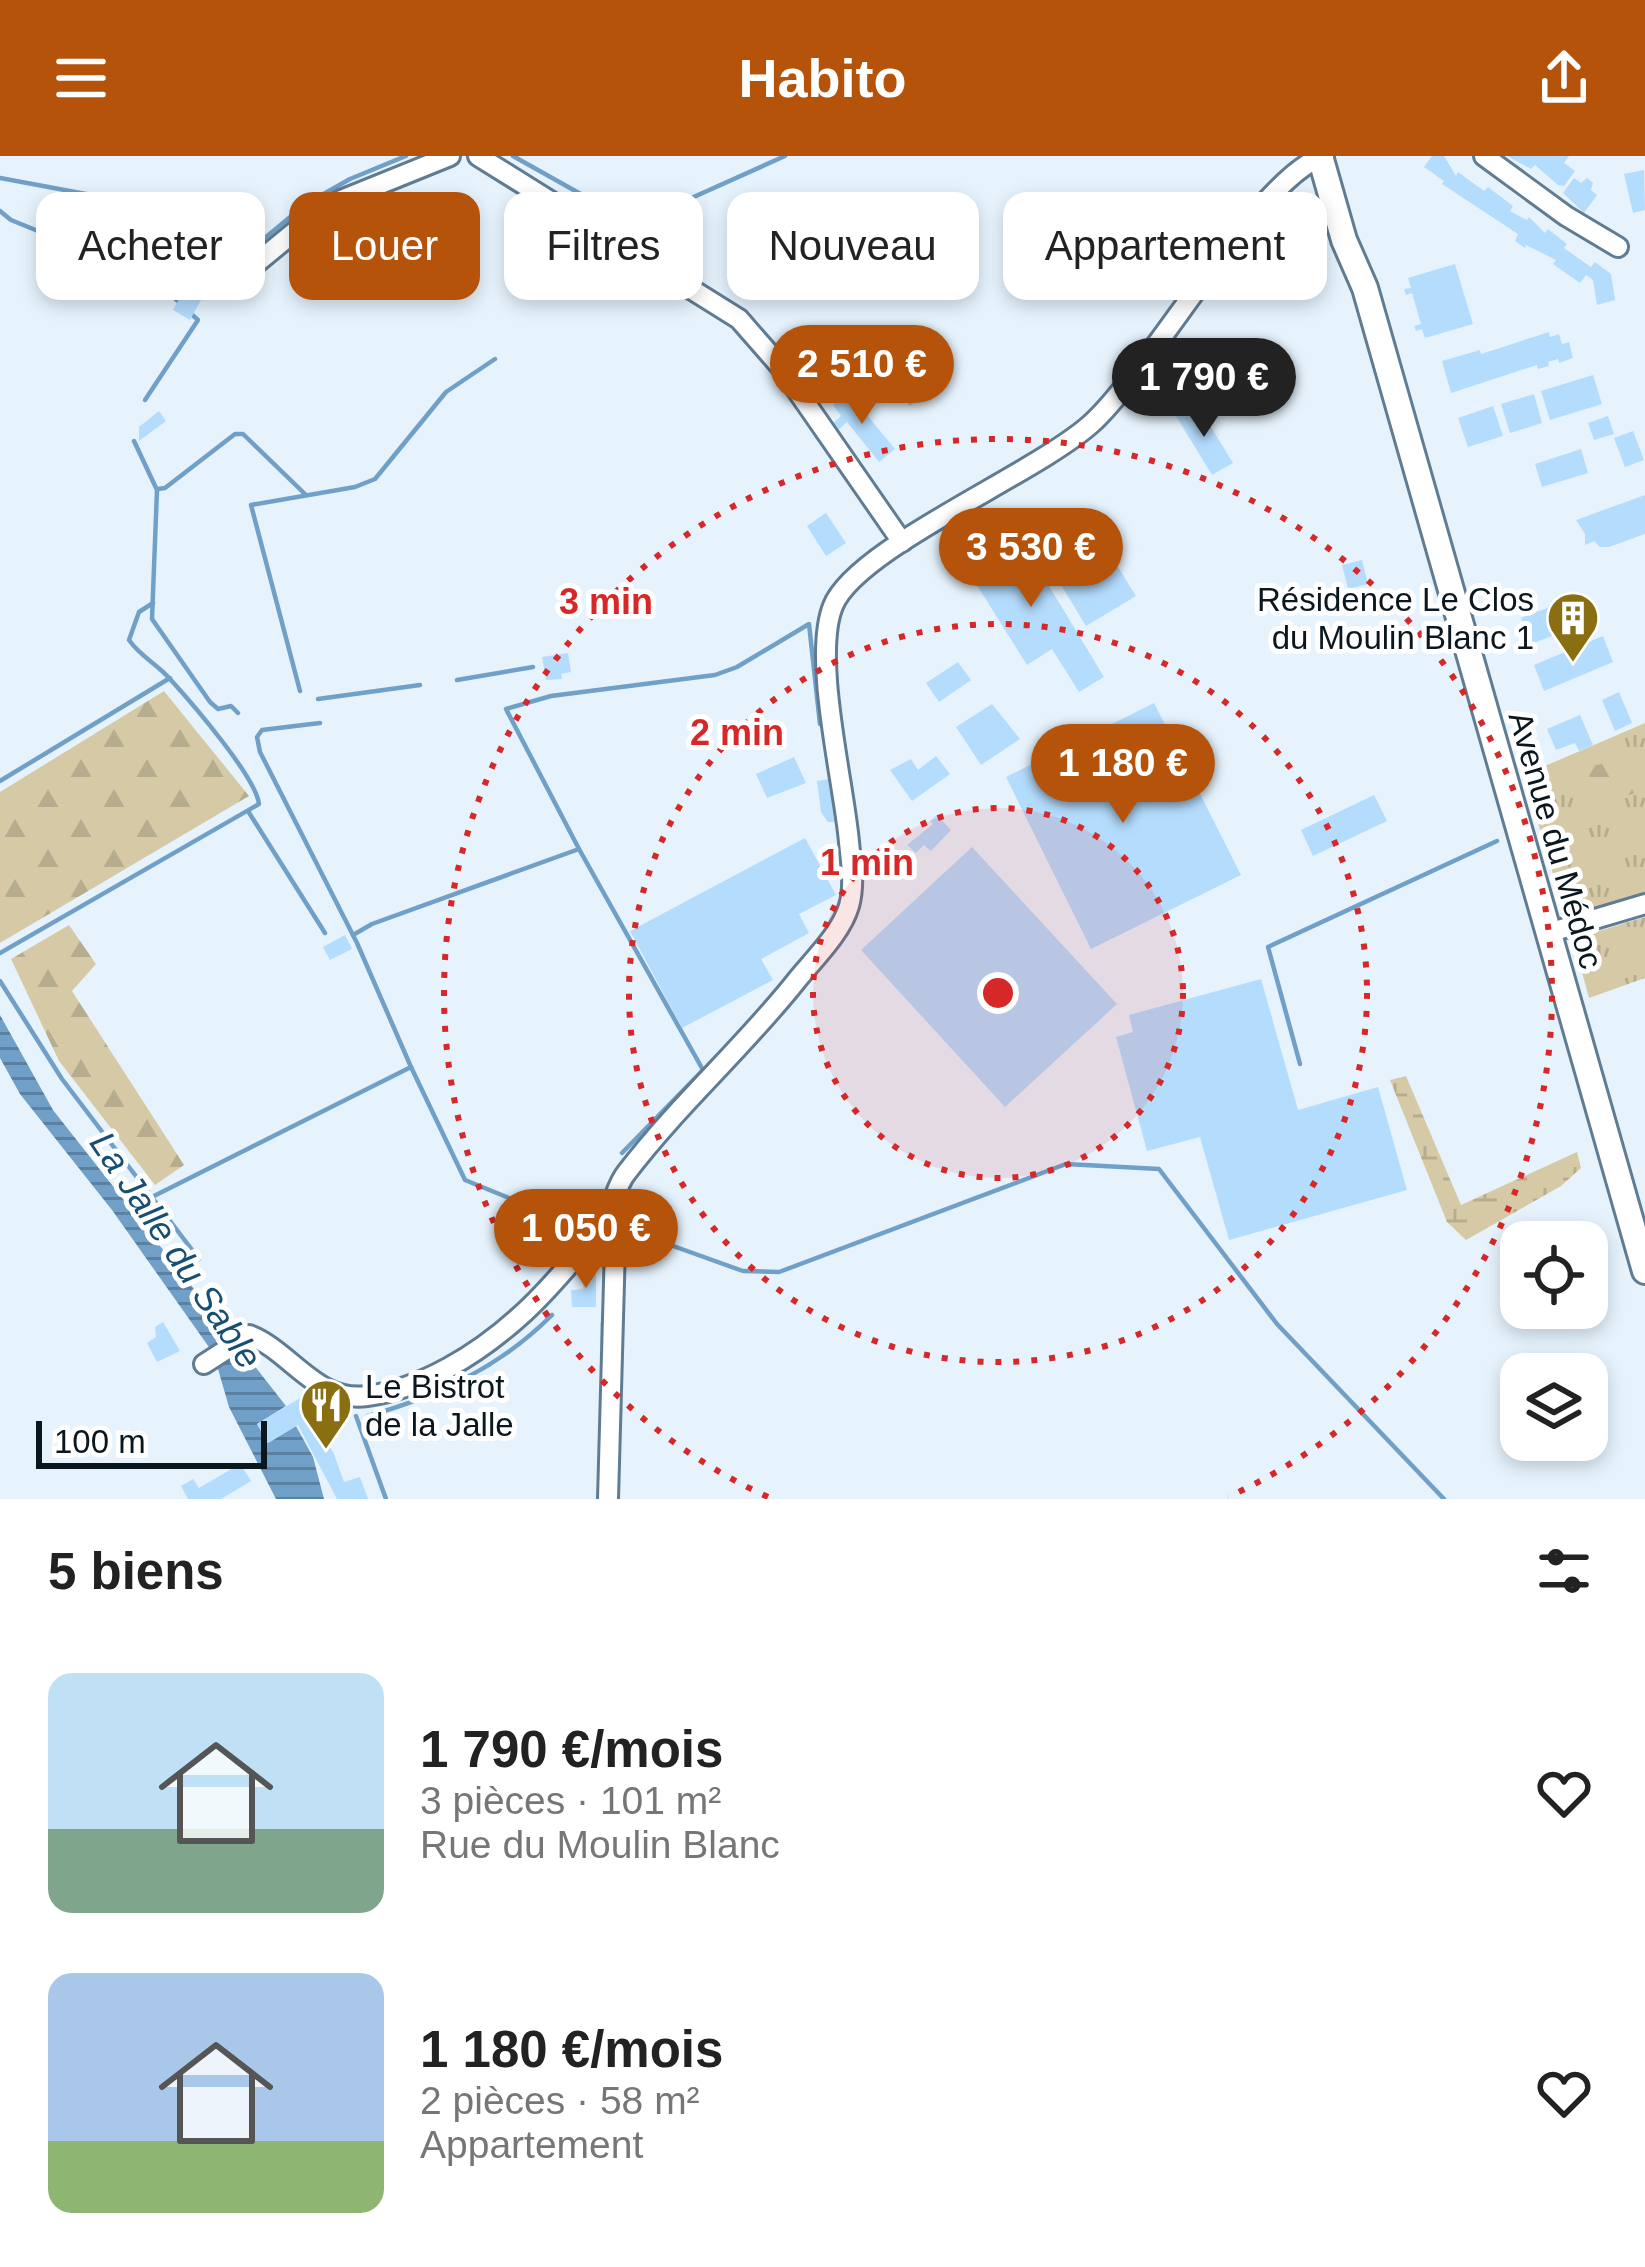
<!DOCTYPE html>
<html lang="fr">
<head>
<meta charset="utf-8">
<style>
  :root { --surface:#fff; --page:#f6f6f6; --text:#222; --muted:#767676; --accent:#b45309 }
  body { margin:0; font-family:Helvetica,sans-serif; background:var(--page); color:var(--text); height:100vh; display:flex; flex-direction:column; font-size:45px; white-space:nowrap }
  * { box-sizing:border-box; margin:0 }
  p { font-size:39px; color:var(--muted) }
  .icon { flex:none; width:66px; height:66px; fill:none; stroke:currentColor; stroke-width:2; stroke-linecap:round; stroke-linejoin:round }
  .map { position:relative; height:1343px; overflow:hidden }
  .drawer { display:flex; flex-direction:column; background:var(--surface); flex:1 }
  .drawer>* { flex:none }
  .banner { position:absolute; left:36px; top:36px; width:1575px; height:108px; display:flex; gap:24px }
  .controls { position:absolute; left:1500px; top:1065px; display:grid; gap:24px }
  .controls a { display:grid; place-items:center; width:108px; height:108px; border-radius:24px; background:var(--surface); box-shadow:0 6px 18px #0003; font-size:60px }
  .scale { position:absolute; left:36px; bottom:30px; width:231px; box-sizing:border-box; padding-left:12px; border:6px solid #0b171f; border-top:0; font-size:33px; line-height:42px; white-space:nowrap; color:#0b171f; -webkit-text-stroke:9px #fff; paint-order:stroke }
  .price { position:absolute; translate:-50% -102px; padding:0 27px; border-radius:42px; background:var(--accent); color:#fff; font-size:39px; line-height:78px; filter:drop-shadow(0 3px 6px #0008) }
  .price::after { content:''; position:absolute; left:50%; top:72px; width:36px; height:27px; margin-left:-18px; background:inherit; clip-path:polygon(0 0,100% 0,50% 100%) }
  .price.on { background:#222; color:#fff }
  ul { padding:0; list-style:none }
  li { display:flex; align-items:center; gap:36px; height:300px; padding:0 48px }
  li span { display:grid; place-items:center; flex:none; width:336px; height:240px; border-radius:24px; color:#555 }
  li>.icon { margin-inline-start:auto }
  span .icon { width:144px; height:144px; fill:#fffc; stroke-width:1 }
  li b { font-size:51px }
  h2 { display:flex; justify-content:space-between; align-items:center; height:144px; padding:0 48px; font-size:51px }
  .chip { padding:0 42px; border-radius:24px; background:var(--surface); box-shadow:0 6px 18px #0003; font-size:42px; line-height:108px }
  .chip.on { background:var(--accent); color:#fff }
  header { display:flex; justify-content:space-between; align-items:center; height:156px; padding:0 48px; background:var(--accent); color:#fff; font-size:54px; font-weight:800 }
  .map>svg:first-child { display:block }
  .grass { fill:url(#grass-tufts) }
  .forest { fill:url(#forest-firs) }
  .wetland { fill:url(#wetland-marsh) }
  .water { fill:url(#water-rules) }
  .lines { fill:none; stroke-linecap:round; stroke-linejoin:round }
  .stream { stroke:#70a0c7; stroke-width:4.5 }
  .building { fill:#b4dcfd }
  .minor-casing { stroke:#607c93; stroke-width:24 }
  .major-casing { stroke:#607c93; stroke-width:30 }
  .minor { stroke:#fff; stroke-width:18 }
  .major { stroke:#fff; stroke-width:24 }
  .ring { fill:none; stroke:#d62828; stroke-width:6; stroke-dasharray:6 12 }
  .labels { text-anchor:middle; dominant-baseline:central; stroke-width:10; stroke-linejoin:round; paint-order:stroke }
  .poi-label { font-size:33px; fill:#0b171f; stroke:#fff; text-anchor:end }
  .street-label { font-size:33px; fill:#0b171f; stroke:#fff }
  .water-label { font-size:36px; font-style:italic; fill:#164e74; stroke:#fff }
  .centre { fill:#d62828; stroke:#fff; stroke-width:6 }
  .ring-label { font-size:36px; text-anchor:middle; font-weight:bold; fill:#d62828; stroke:#fff; stroke-width:10; stroke-linejoin:round; paint-order:stroke }
</style>
</head>
<body>
<header><svg class="icon" aria-label="menu" viewBox="0 0 24 24"><path d="M4 6h16M4 12h16M4 18h16"/></svg>Habito<svg class="icon" aria-label="share" viewBox="0 0 24 24"><path d="M12 15V3M7 8l5-5 5 5M5 13v7h14v-7"/></svg></header>
<div class="map">
<svg width="1645" height="1343" viewBox="0 0 1645 1343">
  <defs>
    <pattern id="grass-tufts" width="24" height="20" patternUnits="userSpaceOnUse" patternTransform="scale(3)"><rect width="24" height="20" fill="#d6caa6"/><path d="M3 7l-1-3M5 7V3M7 7l1-3M15 17l-1-3M17 17v-4M19 17l1-3" fill="none" stroke="#b6ad8e"/></pattern>
    <pattern id="forest-firs" width="22" height="20" patternUnits="userSpaceOnUse" patternTransform="scale(3)"><rect width="22" height="20" fill="#d6caa6"/><path d="M5 1l3.5 6h-7zM16 11l3.5 6h-7z" fill="#b6ad8e"/></pattern>
    <pattern id="wetland-marsh" width="20" height="14" patternUnits="userSpaceOnUse" patternTransform="scale(3)"><rect width="20" height="14" fill="#d6caa6"/><path d="M1 5h8M5 5V1M11 12h8M15 12V8" fill="none" stroke="#b6ad8e"/></pattern>
    <pattern id="water-rules" width="6" height="5" patternUnits="userSpaceOnUse" patternTransform="scale(3)"><rect width="6" height="5" fill="#70a0c7"/><path d="M0 2.5h6" fill="none" stroke="#5a81a1"/></pattern>
  </defs>
  <rect width="100%" height="100%" fill="#e6f3fd"/>
  <g class="grass">
    <polygon points="1645,567 1645,738 1565,759 1524,619"/>
    <polygon points="1645,761 1645,822 1589,842 1573,783"/>
  </g>
  <g class="forest">
    <polygon points="164,535 249,640 0,787 0,636"/>
    <polygon points="1625,604 1645,613 1642,634 1599,651 1585,611"/>
    <polygon points="69,769 96,808 72,835 184,1009 155,1029 59,905 11,803"/>
  </g>
  <polygon class="wetland" points="1406,920 1461,1049 1577,996 1581,1012 1561,1030 1466,1084 1447,1066 1390,924"/>
  <polygon class="water" points="0,859 53,954 286,1250 257,1268 268,1287 296,1270 313,1301 324,1343 276,1343 229,1251 218,1213 221,1210 211,1194 112,1054 20,938 0,902"/>
  <g class="lines">
    <g class="stream">
      <polyline points="513,0 627,64 649,61 785,0"/>
      <polyline points="0,22 102,41 172,73 226,105 237,105 306,48 350,23 406,0"/>
      <polyline points="0,55 11,64 153,122 181,148"/>
      <polyline points="145,244 198,164 189,156"/>
      <polyline points="134,285 157,334 152,463 210,546 218,553 231,550 238,557"/>
      <polyline points="158,333 165,332 235,278 243,278 306,339"/>
      <polyline points="457,524 533,511"/>
      <polyline points="300,535 251,349 355,331 375,323 446,236 495,203"/>
      <polyline points="318,543 420,529"/>
      <polyline points="0,625 170,522"/>
      <polyline points="248,655 325,777"/>
      <polyline points="579,693 703,914 622,997"/>
      <polyline points="353,779 372,768 579,693 506,553 551,540 715,519 737,511 809,468 820,568"/>
      <path d="M0,797l259,-149c-3,-27 -68,-102 -89,-125 -14,-16 -29,-22 -41,-39l10,-28 14,-9"/>
      <polyline points="0,825 62,923 199,1103"/>
      <polyline points="1300,908 1268,791 1497,685"/>
      <polyline points="411,911 465,1024 585,1073"/>
      <polyline points="154,1040 411,911 357,787 260,596 257,581 262,574 320,567"/>
      <polyline points="648,1081 743,1115 779,1116 1066,1008 1159,1013 1277,1168 1444,1343"/>
      <polyline points="603,1193 603,1167"/>
      <polyline points="356,1260 386,1343"/>
      <path d="M368,1260c70,-20 132,-49 184,-101"/>
    </g>
  </g>
  <g class="building">
    <polygon points="1432,0 1444,0 1456,20 1458,16 1484,35 1488,31 1513,50 1510,55 1517,59 1527,64 1529,61 1545,77 1548,73 1567,88 1564,92 1591,111 1595,106 1611,118 1615,144 1597,149 1593,124 1586,119 1580,127 1553,108 1556,104 1526,89 1525,92 1515,85 1518,78 1442,28 1444,25 1424,11"/>
    <polygon points="1507,0 1569,0 1564,7 1575,15 1564,30 1558,29 1535,9 1531,13"/>
    <polygon points="1644,14 1645,54 1633,57 1624,18"/>
    <polygon points="1574,22 1581,27 1587,22 1593,27 1591,34 1597,39 1584,57 1563,37"/>
    <polygon points="71,88 88,99 78,114 69,120 56,113"/>
    <polygon points="1455,108 1473,168 1425,182 1422,173 1416,175 1414,170 1421,168 1412,137 1406,139 1404,133 1411,132 1408,122"/>
    <polygon points="184,134 201,144 190,164 173,154"/>
    <polygon points="1549,176 1550,181 1559,178 1562,188 1569,186 1573,202 1559,207 1558,203 1548,206 1549,210 1538,213 1537,209 1451,237 1442,205 1480,194 1481,198"/>
    <polygon points="907,205 919,220 913,225 924,238 910,250 886,222"/>
    <polygon points="1593,219 1602,248 1550,264 1541,235"/>
    <polygon points="848,236 895,293 879,306 847,266 838,274 833,267 841,260 833,249"/>
    <polygon points="1534,238 1542,267 1510,277 1501,248"/>
    <polygon points="1197,248 1233,307 1212,319 1176,260"/>
    <polygon points="1493,250 1503,280 1468,291 1458,262"/>
    <polygon points="159,255 166,265 139,285 139,271"/>
    <polygon points="1608,260 1614,278 1594,284 1588,267"/>
    <polygon points="1633,275 1644,304 1625,311 1614,282"/>
    <polygon points="1581,293 1588,317 1542,331 1535,308"/>
    <polygon points="1645,339 1645,378 1609,391 1600,391 1594,385 1585,389 1585,378 1576,364"/>
    <polygon points="826,357 846,387 826,400 807,370"/>
    <polygon points="1096,376 1136,440 1086,470 1047,406"/>
    <polygon points="1017,377 1104,521 1079,536 1052,493 1027,509 965,410"/>
    <polygon points="1362,404 1368,428 1348,433 1342,409"/>
    <polygon points="1574,442 1584,468 1531,488 1521,462"/>
    <polygon points="1603,480 1613,506 1544,535 1534,509"/>
    <polygon points="568,497 571,516 561,518 562,523 546,524 542,501"/>
    <polygon points="958,506 971,524 939,546 926,527"/>
    <polygon points="1619,536 1632,567 1615,575 1602,544"/>
    <polygon points="1154,547 1241,719 1091,793 1006,621"/>
    <polygon points="992,548 1020,583 981,609 956,571"/>
    <polygon points="1580,559 1593,589 1579,595 1575,587 1556,594 1547,573"/>
    <polygon points="936,600 950,618 912,645 890,614 911,603 918,614"/>
    <polygon points="794,601 806,627 767,642 756,618"/>
    <polygon points="830,623 835,666 828,666 821,656 817,625"/>
    <polygon points="1374,639 1387,665 1313,700 1301,674"/>
    <polygon points="937,659 951,674 931,695 924,689 916,697 907,689 933,668 930,665"/>
    <polygon points="805,682 836,739 799,758 809,777 761,803 773,824 682,872 630,775"/>
    <polygon points="972,691 1117,848 1005,951 861,794"/>
    <polygon points="345,779 352,793 330,804 323,791"/>
    <polygon points="1261,823 1298,954 1378,931 1407,1034 1229,1084 1200,981 1147,995 1116,881 1133,876 1129,859"/>
    <polygon points="555,1034 580,1048 571,1064 539,1045 544,1036 551,1041"/>
    <polygon points="583,1112 596,1112 596,1151 572,1151 571,1134 583,1133"/>
    <polygon points="163,1166 180,1195 157,1206 147,1187 156,1181 155,1171"/>
    <polygon points="300,1242 334,1298 344,1326 360,1321 368,1343 337,1343 298,1269 268,1287 257,1268"/>
    <polygon points="240,1308 251,1325 221,1343 188,1343 181,1330 193,1323 199,1332"/>
  </g>
  <g class="lines">
    <g class="minor-casing">
      <g id="minor">
        <polyline points="478,0 739,163 780,210 902,386"/>
        <polyline points="1484,0 1566,60 1618,91"/>
        <polyline points="242,119 315,59 341,44 450,0"/>
        <polyline points="1548,777 1645,748"/>
        <polyline points="607,1058 615,1090 608,1343"/>
        <path d="M204,1208l45,-29c42,16 67,68 118,61 55,-7 111,-42 152,-79 23,-20 75,-78 89,-104 7,-14 9,-29 19,-41 52,-68 117,-125 170,-192 18,-22 44,-47 52,-74 6,-21 2,-43 0,-64 -5,-59 -37,-184 -16,-236 23,-58 203,-132 259,-183 60,-55 167,-247 232,-267"/>
      </g>
    </g>
    <g class="major-casing">
      <polyline id="major" points="1320,0 1344,84 1365,132 1645,1115"/>
    </g>
    <use href="#minor" class="minor"/>
    <use href="#major" class="major"/>
  </g>
  <circle cx="998" cy="837" r="185" fill="#d62828" fill-opacity=".12"/>
  <g class="ring">
    <circle cx="998" cy="837" r="185"/>
    <circle cx="998" cy="837" r="369"/>
    <path d="M768 1341A554 554 0 1 1 1228 1341"/>
  </g>
  <defs>
    <g id="building-pin" transform="scale(2.7)"><path d="M0 17L-7.5 6A9.5 9.5 0 1 1 7.5 6Z" fill="#896f11" stroke="#fff"/><path d="M-4-6H4V6H1V3H-1V6H-4ZM-2.5-4.3h1.7v1.8h-1.7ZM.8-4.3h1.7v1.8H.8ZM-2.5-1h1.7V.8h-1.7ZM.8-1h1.7V.8H.8Z" fill="#fff"/></g>
    <g id="restaurant-pin" transform="scale(2.7)"><path d="M0 17L-7.5 6A9.5 9.5 0 1 1 7.5 6Z" fill="#896f11" stroke="#fff"/><path d="M-5-6h1v4h1v-4h1v4h1v-4h1v5L-1.5 .5V6h-2V.5L-5-1ZM5-6V6H3V1.5H1.5Q1.5-4 5-6Z" fill="#fff"/></g>
  </defs>
  <g fill-rule="evenodd">
    <use href="#building-pin" x="1573" y="462"/>
    <use href="#restaurant-pin" x="326" y="1249"/>
  </g>
  <g class="labels">
    <g class="poi-label">
      <text x="1534" y="443">Résidence Le Clos<tspan x="1534" dy="38">du Moulin Blanc 1</tspan></text>
      <text x="365" y="1230" text-anchor="start">Le Bistrot<tspan x="365" dy="38">de la Jalle</tspan></text>
    </g>
    <g class="street-label">
      <text transform="translate(1556 684) rotate(74)">Avenue du Médoc</text>
    </g>
    <g class="water-label">
      <text transform="translate(176 1094) rotate(56)">La Jalle du Sable</text>
    </g>
  </g>
  <circle cx="998" cy="837" r="18" class="centre"/>
  <g class="ring-label">
    <text x="606" y="458">3 min</text>
    <text x="737" y="589">2 min</text>
    <text x="867" y="719">1 min</text>
  </g>
</svg>
<div class="controls">
<a><svg class="icon" aria-label="locate" viewBox="0 0 24 24"><circle cx="12" cy="12" r="6"/><path d="M12 2v4M12 18v4M2 12h4M18 12h4"/></svg></a>
<a><svg class="icon" aria-label="layers" viewBox="0 0 24 24"><path d="M12 4l9 5-9 5-9-5zM3 14l9 5 9-5"/></svg></a>
</div>
<div class="scale">100 m</div>
<b class="price" style="left:862px;top:271px">2 510 €</b>
<b class="price on" style="left:1204px;top:284px">1 790 €</b>
<b class="price" style="left:1031px;top:454px">3 530 €</b>
<b class="price" style="left:1123px;top:670px">1 180 €</b>
<b class="price" style="left:586px;top:1135px">1 050 €</b>
<div class="banner">
<a class="chip">Acheter</a>
<a class="chip on">Louer</a>
<a class="chip">Filtres</a>
<a class="chip">Nouveau</a>
<a class="chip">Appartement</a>
</div>
</div>
<section class="drawer">
<h2>5 biens<svg class="icon" aria-label="filters" viewBox="0 0 24 24"><path d="M4 7h16M4 17h16"/><circle cx="9" cy="7" r="2"/><circle cx="15" cy="17" r="2"/></svg></h2>
<ul>
<li><span style="background:linear-gradient(#bfe0f5 65%,#7fa58c 0)"><svg class="icon" aria-label="home" viewBox="0 0 24 24"><path d="M3 11l9-7 9 7M6 9v11h12V9"/></svg></span><div><b>1 790 €/mois</b><p>3 pièces · 101 m²</p><p>Rue du Moulin Blanc</p></div><svg class="icon" aria-label="heart" viewBox="0 0 24 24"><path d="M12 20l-8-8c-3-5 5-10 8-4 3-6 11-1 8 4z"/></svg></li>
<li><span style="background:linear-gradient(#a9c7e8 70%,#8fb573 0)"><svg class="icon" aria-label="home" viewBox="0 0 24 24"><path d="M3 11l9-7 9 7M6 9v11h12V9"/></svg></span><div><b>1 180 €/mois</b><p>2 pièces · 58 m²</p><p>Appartement</p></div><svg class="icon" aria-label="heart" viewBox="0 0 24 24"><path d="M12 20l-8-8c-3-5 5-10 8-4 3-6 11-1 8 4z"/></svg></li>
</ul>
</section>
</body>
</html>
